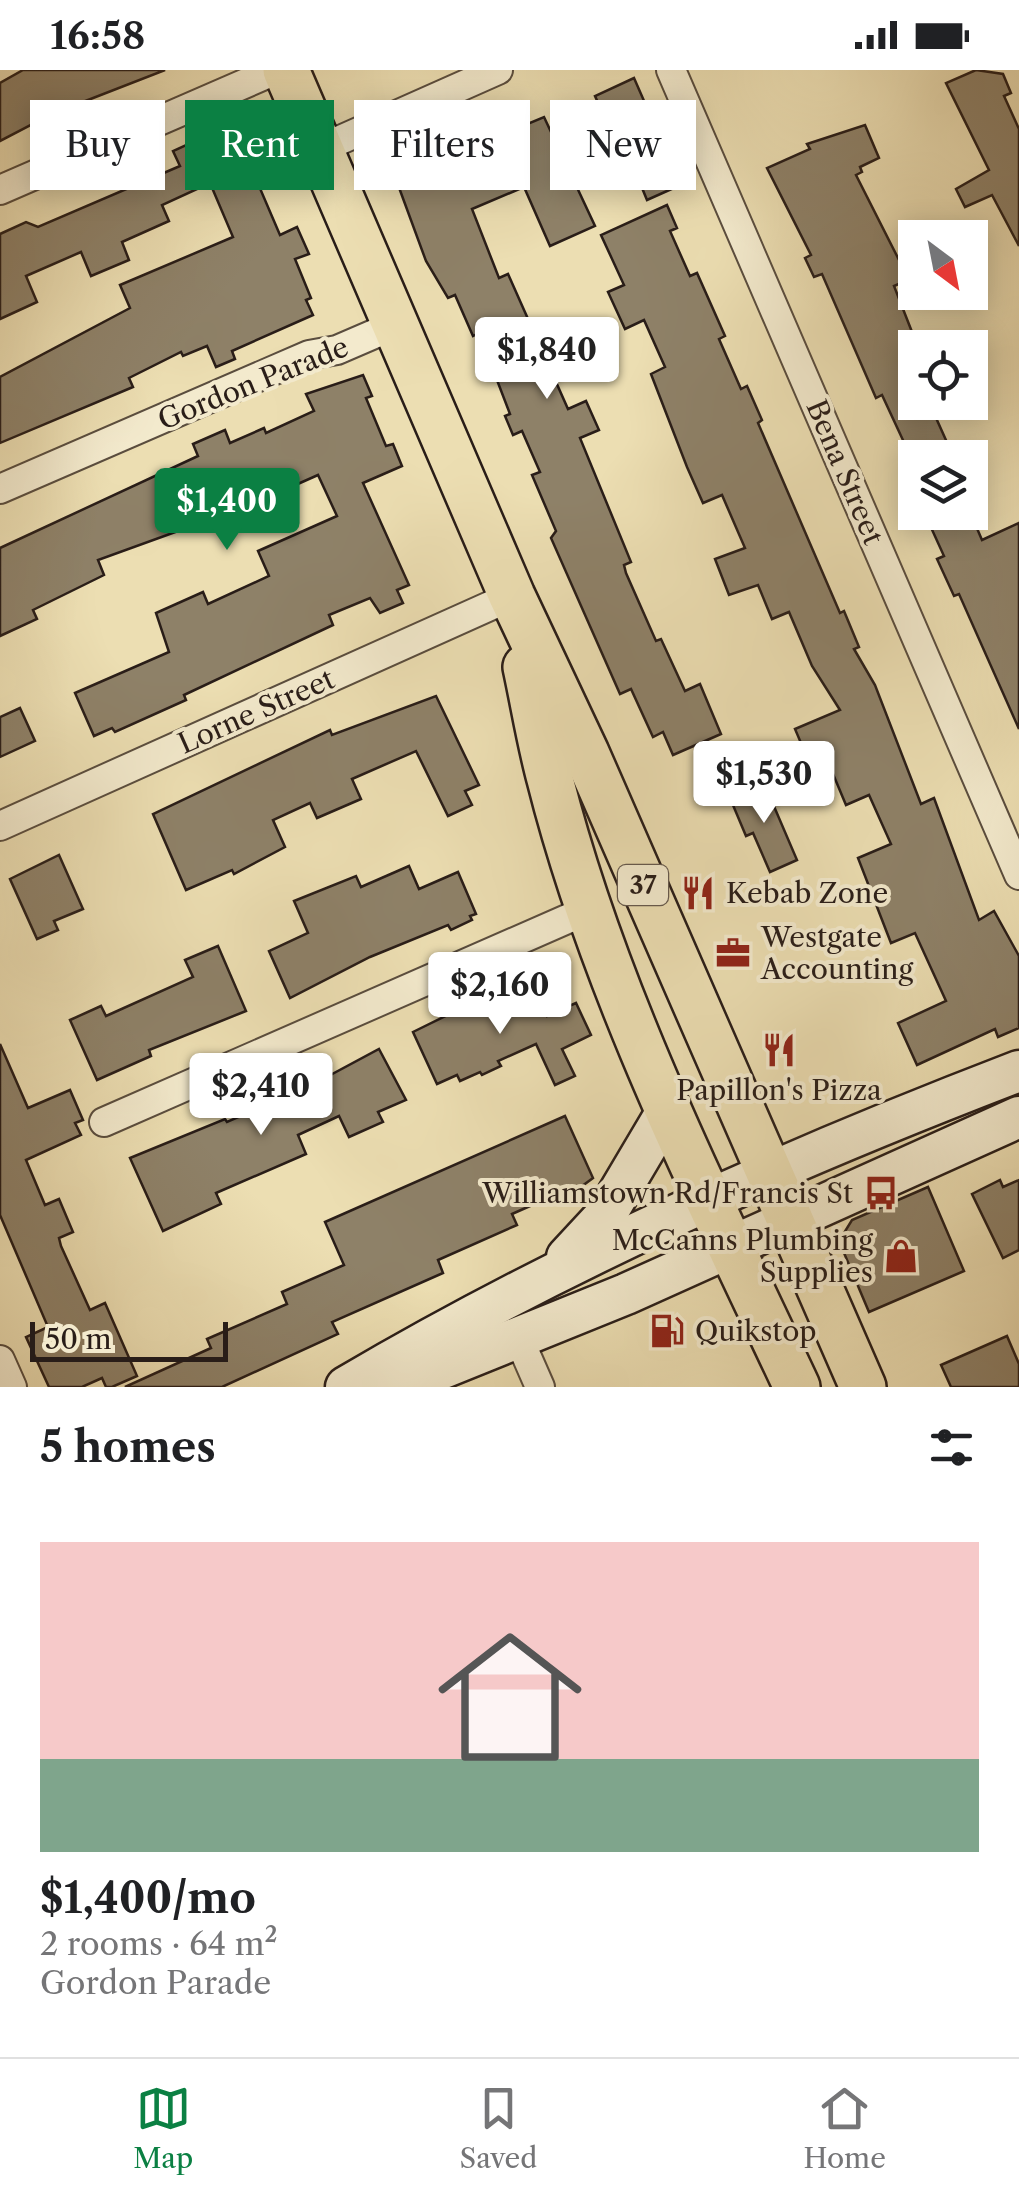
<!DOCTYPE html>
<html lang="en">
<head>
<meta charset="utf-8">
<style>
  :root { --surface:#fff; --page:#f6f6f6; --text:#202124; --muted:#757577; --line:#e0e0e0; --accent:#0b8043 }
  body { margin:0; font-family:"Libre Caslon Text",serif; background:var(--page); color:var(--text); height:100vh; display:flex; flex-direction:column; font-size:38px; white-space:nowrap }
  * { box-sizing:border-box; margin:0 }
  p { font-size:32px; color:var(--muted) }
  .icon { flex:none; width:55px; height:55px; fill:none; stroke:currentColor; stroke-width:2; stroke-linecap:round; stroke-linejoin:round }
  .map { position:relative; height:1317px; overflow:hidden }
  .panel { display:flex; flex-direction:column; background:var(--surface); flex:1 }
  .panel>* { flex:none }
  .top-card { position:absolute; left:30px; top:30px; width:960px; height:90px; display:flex; gap:20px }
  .needle { width:65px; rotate:148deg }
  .fabs { position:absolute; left:898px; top:150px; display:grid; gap:20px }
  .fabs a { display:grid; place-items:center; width:90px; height:90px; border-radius:0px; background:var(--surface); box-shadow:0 5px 25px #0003; font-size:50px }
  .scale { position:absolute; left:30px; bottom:25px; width:198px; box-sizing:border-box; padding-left:10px; border:5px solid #291d18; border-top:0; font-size:28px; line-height:35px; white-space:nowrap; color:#291d18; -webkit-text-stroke:8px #f3eacd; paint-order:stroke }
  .price { position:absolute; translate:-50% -85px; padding:0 22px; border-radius:10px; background:#fff; color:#222; font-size:32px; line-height:65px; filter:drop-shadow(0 2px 5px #0008) }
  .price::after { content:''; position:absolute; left:50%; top:60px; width:30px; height:22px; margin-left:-15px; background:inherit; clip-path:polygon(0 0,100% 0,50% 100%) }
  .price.selected { background:var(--accent); color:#fff }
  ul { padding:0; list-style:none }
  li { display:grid; align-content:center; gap:20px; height:530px; padding:0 40px }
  li span { display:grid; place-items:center; height:310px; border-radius:0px; color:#555 }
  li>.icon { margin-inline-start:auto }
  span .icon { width:180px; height:180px; fill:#fffc; stroke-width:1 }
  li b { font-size:42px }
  h2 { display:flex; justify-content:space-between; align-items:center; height:120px; padding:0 40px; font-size:42px }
  .tag { padding:0 35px; border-radius:0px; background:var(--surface); box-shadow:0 5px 25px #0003; font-size:35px; line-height:90px }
  .tag.selected { background:var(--accent); color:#fff }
  .status { display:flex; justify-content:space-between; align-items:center; height:70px; padding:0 50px; background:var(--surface); direction:ltr }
  .status svg { height:28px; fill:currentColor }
  .dock { display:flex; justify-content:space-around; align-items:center; height:140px; border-top:2px solid var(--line); background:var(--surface); font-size:28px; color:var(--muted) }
  .dock a { display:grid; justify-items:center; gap:5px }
  .dock .selected { color:var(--accent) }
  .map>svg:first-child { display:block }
  .building { fill:#8e8168; stroke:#291d18; stroke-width:2.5 }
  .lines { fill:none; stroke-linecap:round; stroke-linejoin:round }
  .minor-casing { stroke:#5a4d3e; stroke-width:32 }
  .secondary-casing { stroke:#291d18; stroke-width:45 }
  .primary-casing { stroke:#291d18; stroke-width:50 }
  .minor { stroke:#f3eacd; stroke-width:28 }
  .secondary { stroke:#f3eacd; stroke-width:40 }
  .primary { stroke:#ecdeb2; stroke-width:45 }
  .labels { text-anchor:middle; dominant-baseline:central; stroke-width:8; stroke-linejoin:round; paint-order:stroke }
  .shield { fill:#f3eacd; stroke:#665a4e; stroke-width:2.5 }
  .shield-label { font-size:25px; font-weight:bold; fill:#291d18 }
  .street-label { font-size:28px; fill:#291d18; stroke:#f3eacd }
  .poi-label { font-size:28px; fill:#291d18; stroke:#f3eacd; text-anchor:start }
</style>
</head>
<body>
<div class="status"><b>16:58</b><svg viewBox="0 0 49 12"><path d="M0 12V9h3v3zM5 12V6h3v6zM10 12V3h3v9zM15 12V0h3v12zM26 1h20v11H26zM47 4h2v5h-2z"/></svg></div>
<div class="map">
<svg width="1019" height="1317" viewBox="0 0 1019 1317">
  <rect width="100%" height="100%" fill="#ecdeb2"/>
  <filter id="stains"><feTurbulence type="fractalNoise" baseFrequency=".002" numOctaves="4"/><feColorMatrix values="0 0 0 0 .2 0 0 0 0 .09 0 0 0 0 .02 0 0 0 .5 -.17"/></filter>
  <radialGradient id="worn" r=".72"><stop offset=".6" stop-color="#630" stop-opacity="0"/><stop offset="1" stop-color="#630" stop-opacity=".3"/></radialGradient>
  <g class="building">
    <polygon points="23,0 165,0 52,44 0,71 0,13"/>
    <polygon points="976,0 1003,4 1011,23 1004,26 1019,59 1019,176 992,125 965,137 956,119 989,100 946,13"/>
    <polygon points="634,8 648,40 643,42 676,117 647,130 622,69 616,72 595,26"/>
    <polygon points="544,47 595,156 550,176 524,117 472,139 499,208 508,204 568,339 586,331 599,360 580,368 631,492 624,495 626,503 656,571 661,569 685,621 700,614 721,664 673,685 663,662 653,667 631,619 620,624 551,468 556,461 532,405 540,402 522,361 513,365 505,346 510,344 479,263 473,266 455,225 448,228 426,191 390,93 451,62 469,104 517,83 514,77 519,74 513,60"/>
    <polygon points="241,50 260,91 250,95 280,165 297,157 309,184 295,189 311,228 306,230 313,245 232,281 235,289 216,297 207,276 183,286 181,282 129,308 133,317 0,373 0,307 130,238 120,215 233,167 210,113 162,135 169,151 122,172 129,190 91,206 81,182 26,206 37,232 0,249 0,164 26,152 38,157 180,96 173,81"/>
    <polygon points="865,55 879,88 860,97 862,102 856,105 899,190 915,183 915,207 894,216 912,262 906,265 915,286 915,347 932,339 954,388 915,388 915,396 882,325 876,328 822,204 814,207 805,188 811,185 767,98 810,79 807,74"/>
    <polygon points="667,135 677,158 670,161 690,206 697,203 725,266 719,269 741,319 747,316 762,350 758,353 840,543 844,541 859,577 854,579 875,615 921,734 934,728 979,850 994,841 1019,886 1019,958 998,967 995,959 917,995 898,953 946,931 915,863 891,873 858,788 891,774 869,725 846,735 828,692 812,699 795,659 840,640 812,596 789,542 772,549 758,515 729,525 715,489 745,478 722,425 703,433 687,397 651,304 665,297 644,250 625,259 608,222 624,215 601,165"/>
    <polygon points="363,305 372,326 366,328 386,376 393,374 402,396 363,413 409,515 397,520 403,533 380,543 370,528 329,545 333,555 184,625 186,630 115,662 112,658 94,666 75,623 169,582 156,543 203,522 208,534 269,506 258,481 337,446 318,405 273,425 266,410 187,445 192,456 98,490 104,505 33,540 37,549 0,566 0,478 198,386 193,374 225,360 230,373 264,358 266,363 314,341 306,324"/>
    <polygon points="924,442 970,442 982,470 1019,453 1019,659 959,524 954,526 937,489 944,486"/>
    <polygon points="436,626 479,715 465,721 472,735 448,746 416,681 352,709 361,729 317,748 310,733 273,750 285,777 234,804 232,800 186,820 153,744 330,660 332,665"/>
    <polygon points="20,638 35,671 0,687 0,647"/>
    <polygon points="764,713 797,790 770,802 753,763 746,766 730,728"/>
    <polygon points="59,785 83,839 54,851 58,860 37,869 10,809"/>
    <polygon points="409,796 419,819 458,802 476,844 470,846 472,850 451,860 448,855 370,887 290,928 269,881 308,863 294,831 356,806 361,817"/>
    <polygon points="218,876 246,941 149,980 151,986 97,1010 70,950 101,936 106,946 193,907 185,890"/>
    <polygon points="534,917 547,946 576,933 591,965 562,979 575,1006 555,1015 536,974 498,991 501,996 482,1005 480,1002 460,1011 457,1005 437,1014 413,962 472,933 494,926 497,932"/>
    <polygon points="0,974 28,1038 70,1020 83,1050 75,1053 81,1065 26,1090 45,1135 59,1129 73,1162 59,1168 61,1176 90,1240 105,1233 137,1306 112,1317 106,1317 102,1308 82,1317 49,1317 26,1267 48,1257 0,1145"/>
    <polygon points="379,979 406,1030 378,1042 383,1052 349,1067 339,1046 298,1065 306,1084 216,1123 221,1134 163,1161 130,1088 225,1049 227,1052 264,1036 262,1032 285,1020 319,1005 321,1010"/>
    <polygon points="565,1046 593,1108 567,1127 564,1121 512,1144 517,1155 438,1190 443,1203 332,1252 338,1264 222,1317 125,1317 211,1278 207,1269 287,1234 282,1222 344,1195 325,1152"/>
    <polygon points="1000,1110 1003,1117 1019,1110 1019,1180 1003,1188 972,1124"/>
    <polygon points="928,1117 964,1201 869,1242 839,1171 852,1150"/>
    <polygon points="1007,1266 1019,1294 1019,1317 951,1317 941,1295"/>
  </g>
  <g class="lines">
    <g class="minor-casing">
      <g id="minor">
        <polyline points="671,0 1019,805"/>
        <polyline points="320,79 498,0"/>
        <polyline points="0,120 276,0"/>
        <polyline points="0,419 309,285 337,280 395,255"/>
        <polyline points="0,756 512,526"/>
        <polyline points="104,1052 590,839"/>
        <polyline points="519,1269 540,1317"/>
        <polyline points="0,1290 12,1317"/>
      </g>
    </g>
    <g class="secondary-casing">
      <g id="secondary">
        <polyline points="567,1187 605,1146 669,1038"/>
        <path d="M346,1317c214,-126 441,-227 673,-316"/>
        <polyline points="396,1317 626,1224 1019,1047"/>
      </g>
    </g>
    <g class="primary-casing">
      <g id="primary">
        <polyline points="286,0 512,526 586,683 863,1317"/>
        <path d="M526,597c8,37 14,75 24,112 53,211 155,412 247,608"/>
      </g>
    </g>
    <use href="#minor" class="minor"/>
    <use href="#secondary" class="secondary"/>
    <use href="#primary" class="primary"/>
  </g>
  <defs>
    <g id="restaurant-bare" transform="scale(2.7)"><path d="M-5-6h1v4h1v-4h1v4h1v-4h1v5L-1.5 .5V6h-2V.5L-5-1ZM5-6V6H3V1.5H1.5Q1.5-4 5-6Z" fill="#8f2418" stroke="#f3eacd" stroke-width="2.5" paint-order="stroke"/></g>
    <g id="office-bare" transform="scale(2.7)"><path d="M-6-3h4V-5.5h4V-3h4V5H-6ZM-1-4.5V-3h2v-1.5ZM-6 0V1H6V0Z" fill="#8f2418" stroke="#f3eacd" stroke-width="2.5" paint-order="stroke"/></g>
    <g id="bus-bare" transform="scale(2.7)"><path d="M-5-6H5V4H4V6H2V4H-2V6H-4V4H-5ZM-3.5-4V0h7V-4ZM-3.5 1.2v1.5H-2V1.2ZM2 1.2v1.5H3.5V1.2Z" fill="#8f2418" stroke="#f3eacd" stroke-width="2.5" paint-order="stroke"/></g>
    <g id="shop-bare" transform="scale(2.7)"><path d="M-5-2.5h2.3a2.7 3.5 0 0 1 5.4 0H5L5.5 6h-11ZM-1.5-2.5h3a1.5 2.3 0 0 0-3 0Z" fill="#8f2418" stroke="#f3eacd" stroke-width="2.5" paint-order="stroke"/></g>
    <g id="fuel-bare" transform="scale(2.7)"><path d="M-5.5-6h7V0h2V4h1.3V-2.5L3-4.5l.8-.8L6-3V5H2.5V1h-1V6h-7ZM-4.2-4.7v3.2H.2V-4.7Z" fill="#8f2418" stroke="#f3eacd" stroke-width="2.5" paint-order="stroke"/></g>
  </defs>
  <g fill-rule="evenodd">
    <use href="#restaurant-bare" x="698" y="823"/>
    <use href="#office-bare" x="733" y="883"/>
    <use href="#restaurant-bare" x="779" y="980"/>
    <use href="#bus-bare" x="881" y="1123"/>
    <use href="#shop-bare" x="901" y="1186"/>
    <use href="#fuel-bare" x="667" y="1261"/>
  </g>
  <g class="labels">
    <rect class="shield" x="618" y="795" width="50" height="40" rx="8"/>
    <g class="shield-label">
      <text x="643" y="815">37</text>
    </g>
    <g class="street-label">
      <text transform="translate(253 313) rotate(-22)">Gordon Parade</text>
      <text transform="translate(845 402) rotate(67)">Bena Street</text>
      <text transform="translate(256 641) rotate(-24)">Lorne Street</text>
    </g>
    <g class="poi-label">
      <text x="726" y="823">Kebab Zone</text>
      <text x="761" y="867">Westgate<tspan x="761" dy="32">Accounting</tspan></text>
      <text x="779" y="1020" text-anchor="middle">Papillon's Pizza</text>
      <text x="853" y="1123" text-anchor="end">Williamstown Rd/Francis St</text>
      <text x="873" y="1170" text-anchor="end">McCanns Plumbing<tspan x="873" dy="32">Supplies</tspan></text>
      <text x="695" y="1261">Quikstop</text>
    </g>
  </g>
  <rect width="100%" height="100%" filter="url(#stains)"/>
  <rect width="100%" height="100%" fill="url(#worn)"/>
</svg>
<div class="fabs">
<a><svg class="needle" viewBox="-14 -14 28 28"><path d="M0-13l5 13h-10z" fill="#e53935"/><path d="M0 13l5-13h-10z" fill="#757577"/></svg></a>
<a><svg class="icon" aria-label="locate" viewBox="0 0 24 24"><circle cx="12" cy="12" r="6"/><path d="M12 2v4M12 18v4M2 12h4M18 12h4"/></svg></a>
<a><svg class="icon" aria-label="layers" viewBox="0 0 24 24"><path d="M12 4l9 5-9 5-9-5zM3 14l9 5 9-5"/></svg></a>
</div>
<div class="scale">50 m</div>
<b class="price" style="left:547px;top:332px">$1,840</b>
<b class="price selected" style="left:227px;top:483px">$1,400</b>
<b class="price" style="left:764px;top:756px">$1,530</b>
<b class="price" style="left:500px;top:967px">$2,160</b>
<b class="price" style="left:261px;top:1068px">$2,410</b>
<div class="top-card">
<a class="tag">Buy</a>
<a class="tag selected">Rent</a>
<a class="tag">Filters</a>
<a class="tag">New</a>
</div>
</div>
<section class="panel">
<h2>5 homes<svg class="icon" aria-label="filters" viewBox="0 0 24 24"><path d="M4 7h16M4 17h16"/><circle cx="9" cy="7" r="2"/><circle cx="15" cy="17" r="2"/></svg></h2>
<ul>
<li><span style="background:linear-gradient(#f6c9c9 70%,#7fa58c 0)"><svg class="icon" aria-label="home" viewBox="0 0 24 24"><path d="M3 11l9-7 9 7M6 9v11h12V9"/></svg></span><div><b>$1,400/mo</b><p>2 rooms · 64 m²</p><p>Gordon Parade</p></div></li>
</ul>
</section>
<nav class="dock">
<a class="selected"><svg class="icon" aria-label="map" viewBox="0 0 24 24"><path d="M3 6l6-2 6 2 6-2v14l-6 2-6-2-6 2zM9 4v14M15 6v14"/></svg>Map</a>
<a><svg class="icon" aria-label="saved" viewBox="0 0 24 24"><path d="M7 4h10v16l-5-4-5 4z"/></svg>Saved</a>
<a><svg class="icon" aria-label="home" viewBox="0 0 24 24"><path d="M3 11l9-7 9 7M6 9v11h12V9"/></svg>Home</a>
</nav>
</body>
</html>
